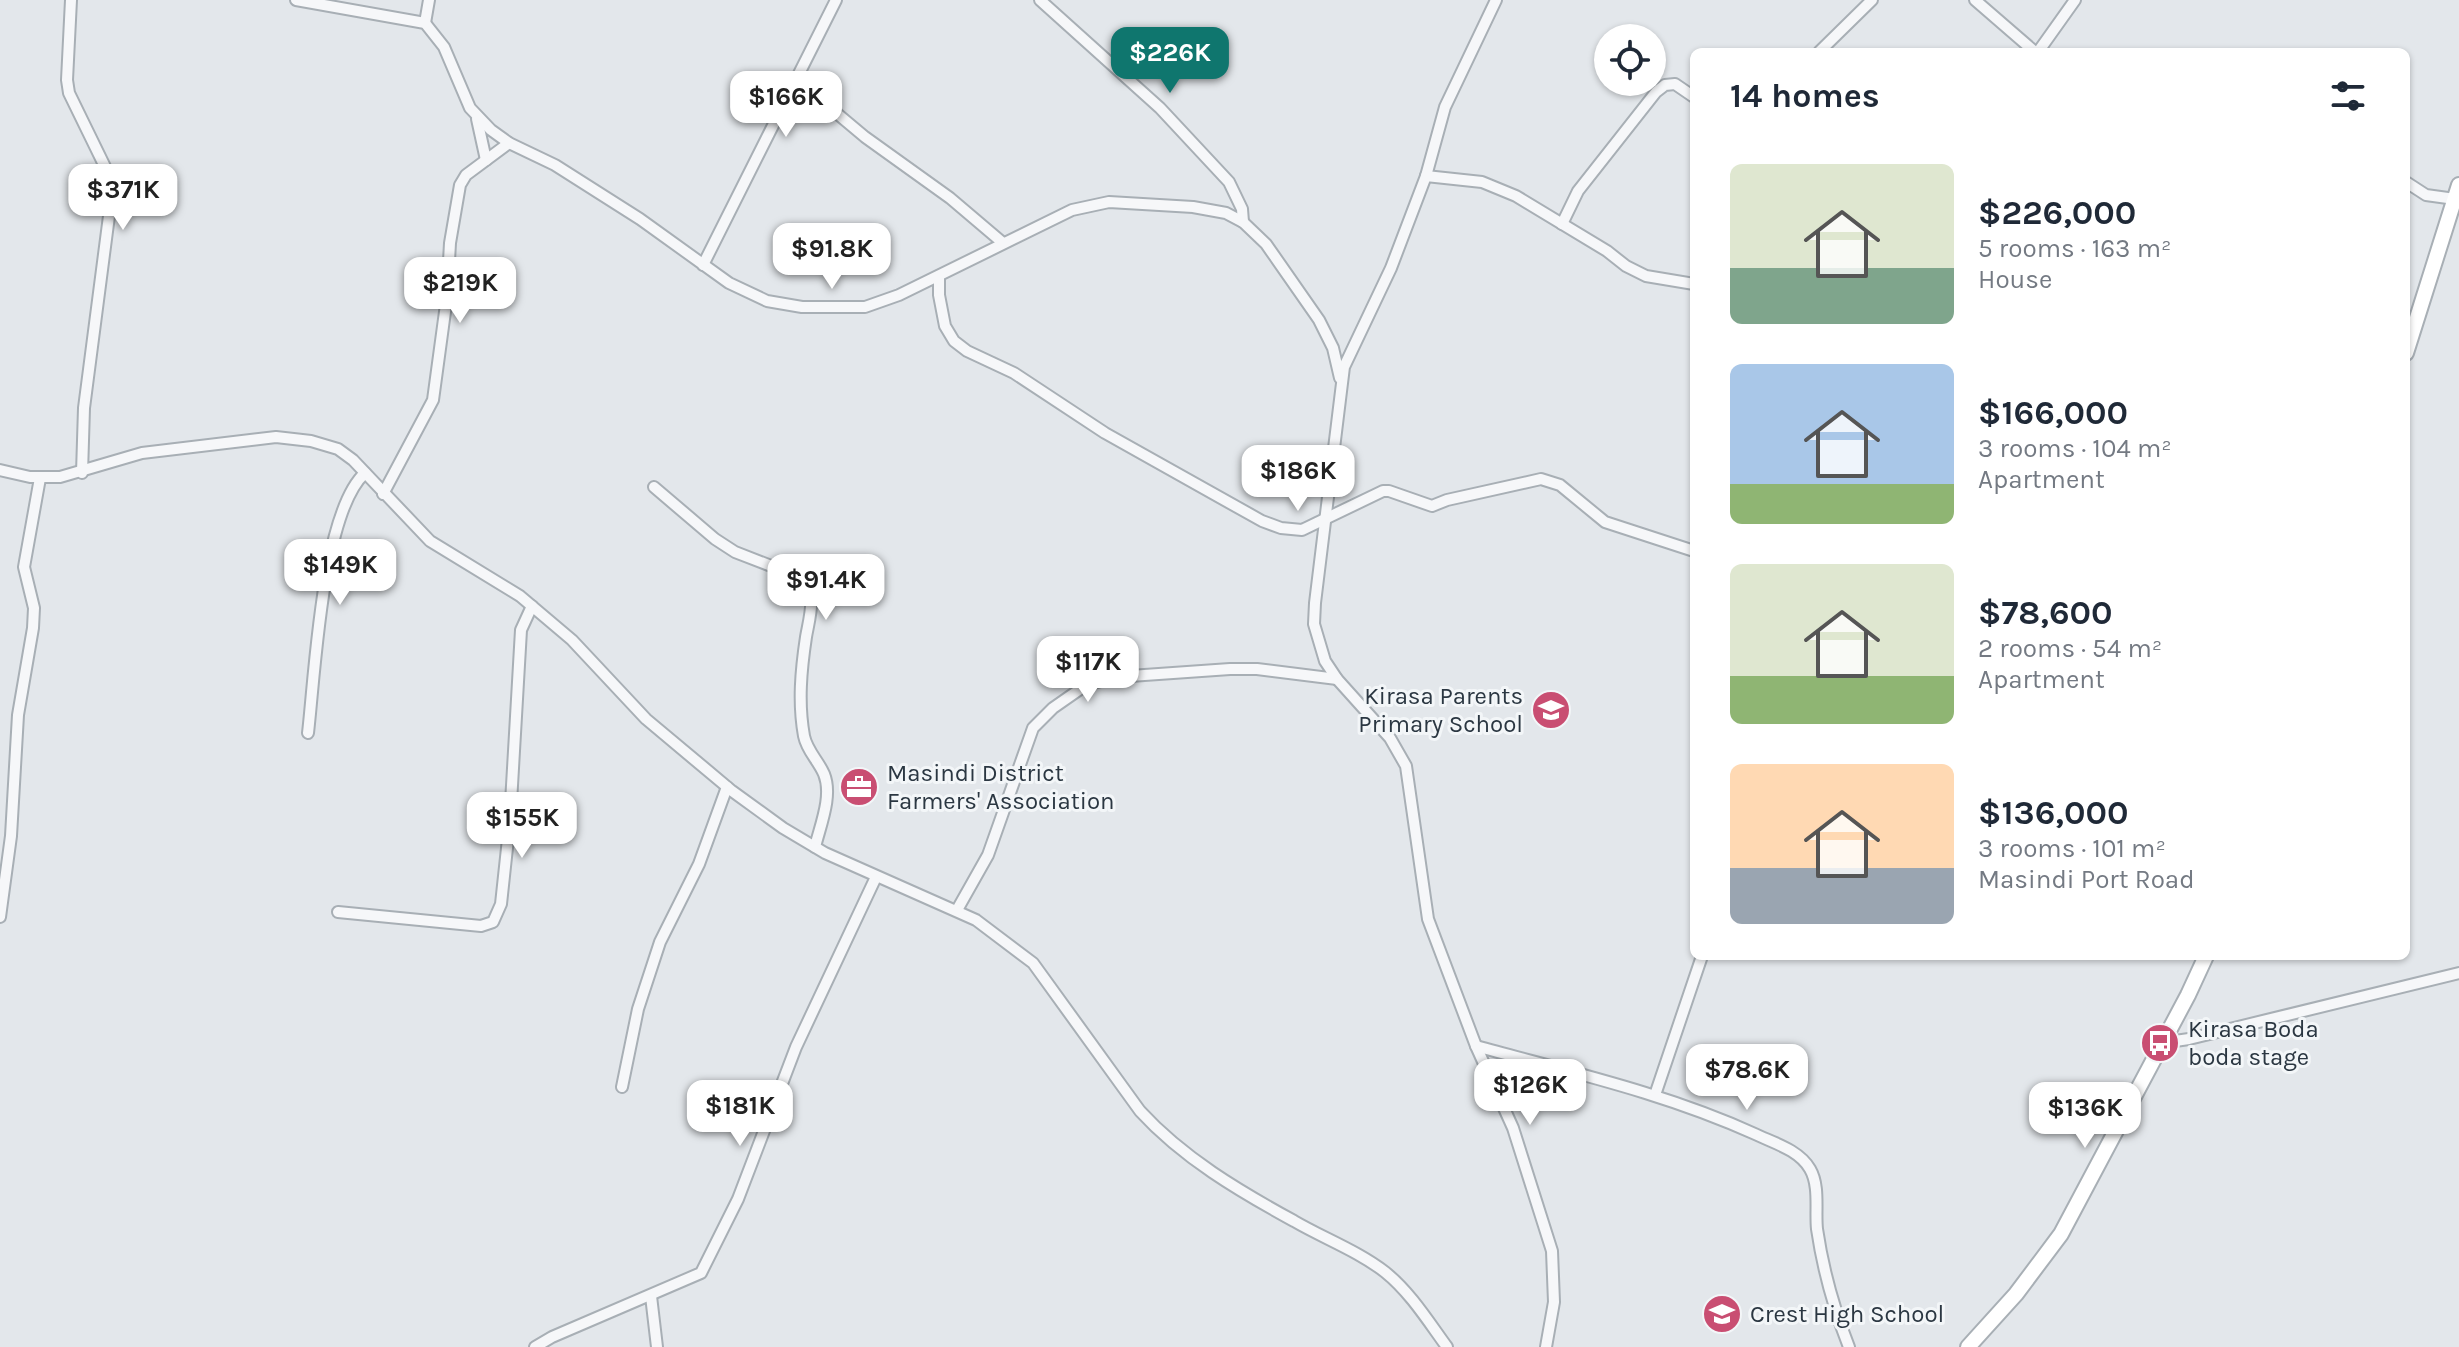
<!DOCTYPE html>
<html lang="en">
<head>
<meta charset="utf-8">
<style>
  :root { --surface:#fff; --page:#f2f2f3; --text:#1f2937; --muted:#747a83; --accent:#0f766e }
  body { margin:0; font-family:Karla,sans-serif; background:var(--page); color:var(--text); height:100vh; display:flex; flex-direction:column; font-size:30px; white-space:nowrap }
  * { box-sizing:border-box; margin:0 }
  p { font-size:26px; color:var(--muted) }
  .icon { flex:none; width:44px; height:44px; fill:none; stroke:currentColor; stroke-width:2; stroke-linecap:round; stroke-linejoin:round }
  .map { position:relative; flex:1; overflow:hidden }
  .details { position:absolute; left:1690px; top:48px; width:720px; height:912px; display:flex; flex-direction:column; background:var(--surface); border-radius:12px; box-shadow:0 2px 6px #0004 }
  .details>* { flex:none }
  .tools { position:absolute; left:1594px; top:24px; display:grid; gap:16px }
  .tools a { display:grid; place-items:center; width:72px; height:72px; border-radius:50%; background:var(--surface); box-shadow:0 2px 6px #0004; font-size:40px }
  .price { position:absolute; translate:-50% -68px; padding:0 18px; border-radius:16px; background:#fff; color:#222; font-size:26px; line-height:52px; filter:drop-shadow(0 2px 4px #0008) }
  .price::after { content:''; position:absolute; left:50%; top:48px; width:24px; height:18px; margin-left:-12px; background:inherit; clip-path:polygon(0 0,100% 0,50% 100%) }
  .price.selected { background:var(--accent); color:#fff }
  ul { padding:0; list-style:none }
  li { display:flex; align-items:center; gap:24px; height:200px; padding:0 40px }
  li span { display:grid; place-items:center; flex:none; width:224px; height:160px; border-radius:12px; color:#555 }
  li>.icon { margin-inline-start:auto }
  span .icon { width:96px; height:96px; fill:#fffc; stroke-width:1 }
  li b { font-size:34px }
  h2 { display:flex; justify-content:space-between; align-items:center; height:96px; padding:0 40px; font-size:34px }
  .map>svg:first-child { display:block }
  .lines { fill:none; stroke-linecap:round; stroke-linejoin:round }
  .minor-casing { stroke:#a8afb5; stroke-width:14 }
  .secondary-casing { stroke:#a8afb5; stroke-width:18 }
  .minor { stroke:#f6f7f9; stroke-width:10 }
  .secondary { stroke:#fff; stroke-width:14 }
  .labels { text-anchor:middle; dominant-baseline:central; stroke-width:6; stroke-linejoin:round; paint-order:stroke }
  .poi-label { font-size:24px; fill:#2b3742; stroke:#f3f6f8; text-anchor:start }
</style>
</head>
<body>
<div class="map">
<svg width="2459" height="1347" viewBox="0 0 2459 1347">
  <rect width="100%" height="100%" fill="#e3e7eb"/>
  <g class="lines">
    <g class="minor-casing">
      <g id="minor">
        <polyline points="71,0 67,80 69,93 109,175 112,193 84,408 82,473"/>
        <polyline points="296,0 425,23 444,47 470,108 491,130 509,143 555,165 640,219 729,283 767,301 802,307 865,307 899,295 1072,210 1109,202 1193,207 1226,213 1243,222 1266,244 1319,320 1333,348 1340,378"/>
        <polyline points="1040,0 1160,108 1229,182 1242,209 1243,222"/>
        <polyline points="1496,0 1445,107 1426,176 1391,268 1344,367 1315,603 1314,624 1325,661 1337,679 1390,738 1406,766 1428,919 1476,1046 1513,1128 1552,1251 1554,1302 1546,1347"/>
        <polyline points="1975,0 2035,52"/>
        <polyline points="425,23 429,0"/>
        <polyline points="1819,52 1872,0"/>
        <polyline points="2038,52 2075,0"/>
        <polyline points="797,80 865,137 950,198 1003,243"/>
        <polyline points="477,119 486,160"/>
        <polyline points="1426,176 1482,182 1516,196 1607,251 1626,266 1646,276 1694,284"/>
        <polyline points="2406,182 2426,195 2455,199"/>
        <polyline points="1562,224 1578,191 1656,92 1665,85 1675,84 1694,97"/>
        <polyline points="703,265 836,0"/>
        <polyline points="939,276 939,295 945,326 954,341 967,351 1014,373 1105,433 1262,521 1281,528 1302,530 1383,491 1389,491 1432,506 1447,500 1541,479 1560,485 1605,522 1694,551"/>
        <path d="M0,470l30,7h30l82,-24 134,-16 35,4 27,8 15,11 77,81 90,55 52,44 74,79 86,72 51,37 42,25 151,67 57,43 107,148c43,47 99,80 154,110 29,17 64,30 91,51 25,20 43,49 62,75"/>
        <path d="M654,487l61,52 20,13 67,26c16,14 7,41 4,59 -5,33 -8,66 -2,99 3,15 14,24 20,38 9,22 -4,52 -9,73"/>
        <polyline points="383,494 433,400 447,297 450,243 460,185 466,175 509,143"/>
        <path d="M308,733c7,-60 14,-221 57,-260"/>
        <polyline points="957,910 988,855 1033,728 1053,708 1086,685 1116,677 1230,669 1257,669 1337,679"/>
        <polyline points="338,912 481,926 493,922 501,904 510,820 521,630 532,606"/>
        <polyline points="0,917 11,836 18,715 33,628 34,608 24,567 40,478"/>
        <polyline points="2161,1043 2189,1039 2459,973"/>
        <path d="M1476,1046c94,26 189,47 279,88 19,9 44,16 55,35 10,17 5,42 7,60 6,41 17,80 32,118"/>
        <polyline points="622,1087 638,1009 660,942 699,864 727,787"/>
        <polyline points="1655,1095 1702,956"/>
        <polyline points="651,1296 657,1347"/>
        <polyline points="535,1347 552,1337 701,1273 738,1199 796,1047 876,877"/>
      </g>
    </g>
    <g class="secondary-casing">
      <g id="secondary">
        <polyline points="2406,353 2459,185"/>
        <polyline points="1968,1347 2016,1294 2061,1234 2188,995 2206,956"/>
      </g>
    </g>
    <use href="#minor" class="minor"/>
    <use href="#secondary" class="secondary"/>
  </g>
  <defs>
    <g id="school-disc" transform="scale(2)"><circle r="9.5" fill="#c94e72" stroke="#f3f6f8"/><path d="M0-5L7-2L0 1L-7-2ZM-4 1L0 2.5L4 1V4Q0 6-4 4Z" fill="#fff"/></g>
    <g id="office-disc" transform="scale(2)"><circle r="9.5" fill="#c94e72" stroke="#f3f6f8"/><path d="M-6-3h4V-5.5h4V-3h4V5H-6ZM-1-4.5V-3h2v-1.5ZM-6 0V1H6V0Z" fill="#fff"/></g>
    <g id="bus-disc" transform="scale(2)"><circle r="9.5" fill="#c94e72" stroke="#f3f6f8"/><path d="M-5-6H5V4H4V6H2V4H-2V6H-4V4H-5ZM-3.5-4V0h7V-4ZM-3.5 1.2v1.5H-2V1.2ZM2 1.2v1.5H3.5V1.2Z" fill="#fff"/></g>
  </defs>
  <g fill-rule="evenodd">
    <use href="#school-disc" x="1551" y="710"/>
    <use href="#office-disc" x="859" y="787"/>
    <use href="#bus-disc" x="2160" y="1043"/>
    <use href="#school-disc" x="1722" y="1314"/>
  </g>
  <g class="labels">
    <g class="poi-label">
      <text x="1523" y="696" text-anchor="end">Kirasa Parents<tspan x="1523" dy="28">Primary School</tspan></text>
      <text x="887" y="773">Masindi District<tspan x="887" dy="28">Farmers' Association</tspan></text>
      <text x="2188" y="1029">Kirasa Boda<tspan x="2188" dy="28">boda stage</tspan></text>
      <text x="1750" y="1314">Crest High School</text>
    </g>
  </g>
</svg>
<div class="tools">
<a><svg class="icon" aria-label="locate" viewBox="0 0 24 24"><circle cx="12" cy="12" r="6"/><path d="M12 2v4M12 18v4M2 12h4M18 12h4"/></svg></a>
</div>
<b class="price selected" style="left:1170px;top:95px">$226K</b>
<b class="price" style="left:786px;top:139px">$166K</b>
<b class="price" style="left:123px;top:232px">$371K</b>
<b class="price" style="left:832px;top:291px">$91.8K</b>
<b class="price" style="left:460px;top:325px">$219K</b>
<b class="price" style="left:1298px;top:513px">$186K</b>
<b class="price" style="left:340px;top:607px">$149K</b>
<b class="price" style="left:826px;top:622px">$91.4K</b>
<b class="price" style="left:1088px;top:704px">$117K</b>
<b class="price" style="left:522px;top:860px">$155K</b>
<b class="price" style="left:1747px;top:1112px">$78.6K</b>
<b class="price" style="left:1530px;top:1127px">$126K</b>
<b class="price" style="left:740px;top:1148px">$181K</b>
<b class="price" style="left:2085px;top:1150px">$136K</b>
<section class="details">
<h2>14 homes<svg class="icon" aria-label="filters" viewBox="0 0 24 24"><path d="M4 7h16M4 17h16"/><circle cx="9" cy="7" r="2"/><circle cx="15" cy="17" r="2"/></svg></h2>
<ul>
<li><span style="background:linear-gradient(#dfe7d0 65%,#7fa58c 0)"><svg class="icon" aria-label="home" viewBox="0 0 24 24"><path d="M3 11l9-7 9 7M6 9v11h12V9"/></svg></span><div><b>$226,000</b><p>5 rooms · 163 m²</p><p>House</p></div></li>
<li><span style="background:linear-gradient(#a9c7e8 75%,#8fb573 0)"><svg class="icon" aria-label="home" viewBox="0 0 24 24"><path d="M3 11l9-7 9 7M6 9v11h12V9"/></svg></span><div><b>$166,000</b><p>3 rooms · 104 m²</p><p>Apartment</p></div></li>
<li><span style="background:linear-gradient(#dfe7d0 70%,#8fb573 0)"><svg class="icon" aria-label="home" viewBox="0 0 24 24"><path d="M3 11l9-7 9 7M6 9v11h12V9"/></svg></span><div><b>$78,600</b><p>2 rooms · 54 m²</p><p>Apartment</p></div></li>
<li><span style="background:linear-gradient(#ffd9b3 65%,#9aa5b1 0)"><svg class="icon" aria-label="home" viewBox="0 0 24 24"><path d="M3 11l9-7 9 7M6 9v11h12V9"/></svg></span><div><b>$136,000</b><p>3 rooms · 101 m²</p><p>Masindi Port Road</p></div></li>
</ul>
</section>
</div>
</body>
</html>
